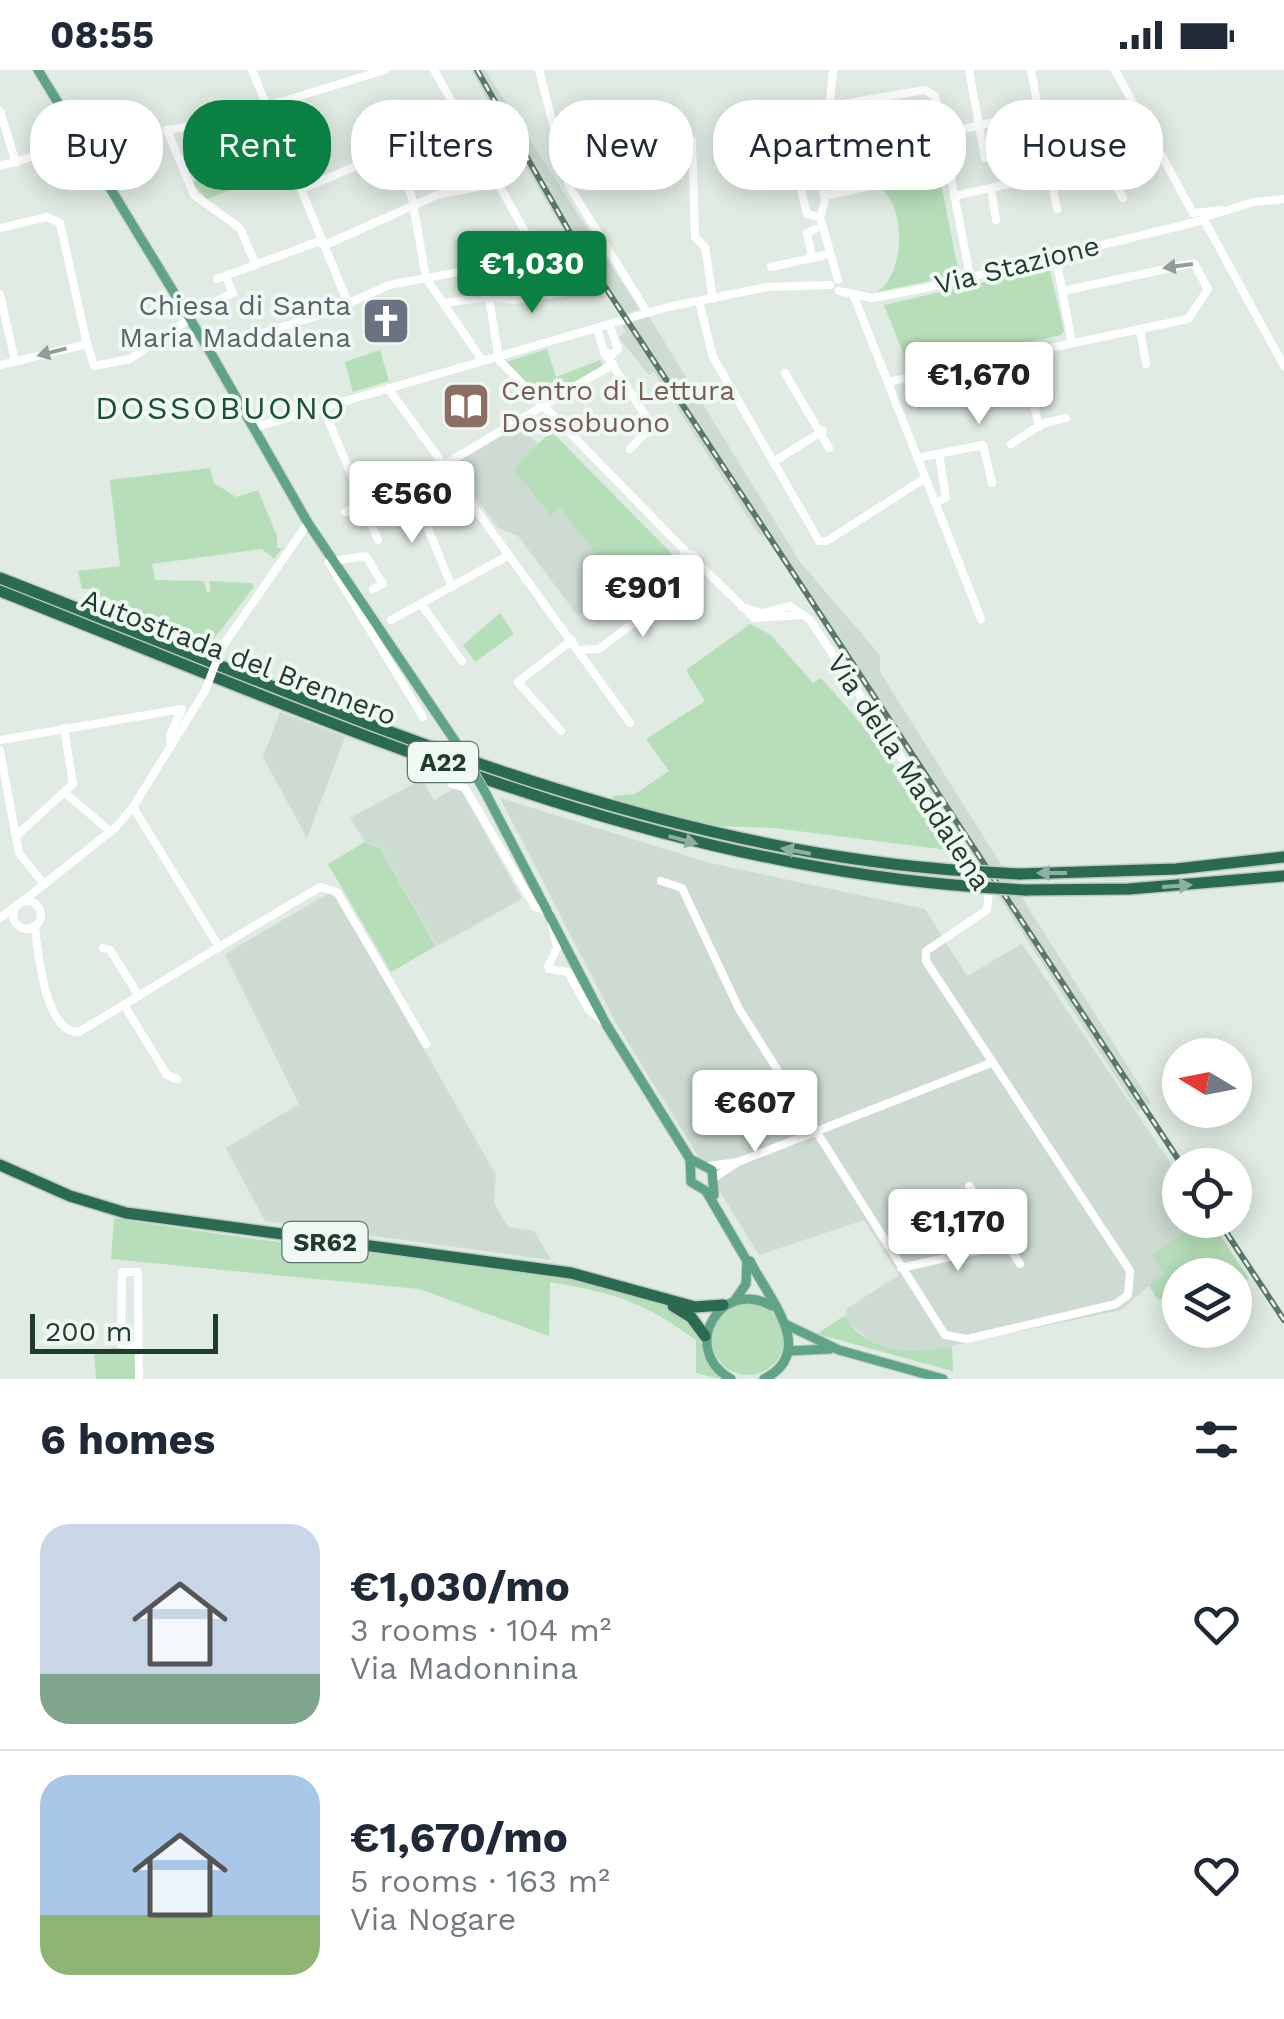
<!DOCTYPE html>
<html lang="en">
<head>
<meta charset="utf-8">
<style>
  :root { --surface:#fff; --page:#f2f2f3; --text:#1f2937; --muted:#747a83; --line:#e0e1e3; --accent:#0b8043 }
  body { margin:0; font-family:"Work Sans",sans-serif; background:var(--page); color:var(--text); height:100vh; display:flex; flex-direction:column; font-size:38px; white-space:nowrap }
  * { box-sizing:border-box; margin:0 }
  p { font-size:32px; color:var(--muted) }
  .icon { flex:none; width:55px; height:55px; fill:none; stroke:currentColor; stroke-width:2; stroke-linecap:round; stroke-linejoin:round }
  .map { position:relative; height:1309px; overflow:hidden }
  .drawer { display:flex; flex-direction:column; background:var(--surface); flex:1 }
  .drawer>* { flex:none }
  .top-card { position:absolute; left:30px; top:30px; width:1225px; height:90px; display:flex; gap:20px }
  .needle { width:65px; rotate:280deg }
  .controls { position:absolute; left:1162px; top:968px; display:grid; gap:20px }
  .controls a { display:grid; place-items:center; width:90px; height:90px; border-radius:50%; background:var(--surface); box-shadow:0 5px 25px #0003; font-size:50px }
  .scale { position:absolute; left:30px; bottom:25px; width:188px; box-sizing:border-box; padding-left:10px; border:5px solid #1f3c2f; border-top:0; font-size:28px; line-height:35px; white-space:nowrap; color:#1f3c2f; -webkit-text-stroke:8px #eff8f2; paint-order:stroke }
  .price { position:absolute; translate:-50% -85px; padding:0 22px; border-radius:10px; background:#fff; color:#222; font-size:32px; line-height:65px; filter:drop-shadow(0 2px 5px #0008) }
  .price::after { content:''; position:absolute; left:50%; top:60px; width:30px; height:22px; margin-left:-15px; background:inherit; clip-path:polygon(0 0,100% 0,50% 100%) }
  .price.current { background:var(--accent); color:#fff }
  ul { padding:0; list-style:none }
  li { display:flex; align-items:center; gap:30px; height:250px; padding:0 40px }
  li+li { border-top:2px solid var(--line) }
  li span { display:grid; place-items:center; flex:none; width:280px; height:200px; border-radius:30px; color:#555 }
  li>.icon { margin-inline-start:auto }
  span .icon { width:120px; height:120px; fill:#fffc; stroke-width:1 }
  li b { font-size:42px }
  h2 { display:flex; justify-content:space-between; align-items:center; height:120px; padding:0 40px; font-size:42px }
  .pill { padding:0 35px; border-radius:40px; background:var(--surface); box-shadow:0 5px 25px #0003; font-size:35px; line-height:90px }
  .pill.current { background:var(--accent); color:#fff }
  .status { display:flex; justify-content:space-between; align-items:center; height:70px; padding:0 50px; background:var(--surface); direction:ltr }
  .status svg { height:28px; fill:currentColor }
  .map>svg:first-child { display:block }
  .built { fill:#cddbd2 }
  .green { fill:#b6deb9 }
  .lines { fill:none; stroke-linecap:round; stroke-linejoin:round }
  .major-casing { stroke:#c0c8c5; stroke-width:11 }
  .highway-casing { stroke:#c0c8c5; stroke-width:14 }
  .minor { stroke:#fff; stroke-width:8 }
  .major { stroke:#60a486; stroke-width:9 }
  .highway { stroke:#296a51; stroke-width:11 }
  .rail-casing { stroke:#59786a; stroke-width:6 }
  .rail { stroke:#eff8f2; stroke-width:2.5; stroke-dasharray:8; stroke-linecap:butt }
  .major-bridge-casing { stroke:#c0c8c5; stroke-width:11; stroke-linecap:butt }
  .highway-bridge-casing { stroke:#c0c8c5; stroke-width:14; stroke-linecap:butt }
  .minor-bridge { stroke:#fff; stroke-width:8 }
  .major-bridge { stroke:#60a486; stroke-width:9 }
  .highway-bridge { stroke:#296a51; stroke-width:11 }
  .oneway { fill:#8f9e97 }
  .oneway2 { fill:#8cb1a2 }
  .labels { text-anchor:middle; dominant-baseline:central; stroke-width:8; stroke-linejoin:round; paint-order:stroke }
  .shield { fill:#eff8f2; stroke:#5d746a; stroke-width:2.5 }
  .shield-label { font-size:25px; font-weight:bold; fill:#1f3c2f }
  .street-label { font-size:28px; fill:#1f3c2f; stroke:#eff8f2 }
  .worship-label { font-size:28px; fill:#5b616d; stroke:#eff8f2; text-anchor:end }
  .education-label { font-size:28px; fill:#785e54; stroke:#eff8f2; text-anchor:start }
  .quarter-label { font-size:32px; letter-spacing:2.5px; fill:#1a4f38; stroke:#eff8f2 }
</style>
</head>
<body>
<div class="status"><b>08:55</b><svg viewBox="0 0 49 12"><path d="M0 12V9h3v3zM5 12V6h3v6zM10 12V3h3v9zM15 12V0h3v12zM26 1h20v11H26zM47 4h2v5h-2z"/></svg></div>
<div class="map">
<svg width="1284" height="1309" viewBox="0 0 1284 1309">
  <rect width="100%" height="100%" fill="#dfebe3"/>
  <g class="built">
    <polygon points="471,0 485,0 639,239 622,246 552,142"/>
    <polygon points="648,245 800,492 880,585 880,602 1151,1033 1138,1041 767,469 758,463 654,302 649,305 618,267 626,262 622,256"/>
    <polygon points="519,356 538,374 515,398 550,445 561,437 619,516 578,546 518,466 498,458 453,395"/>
    <polygon points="280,642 345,667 307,768 263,687"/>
    <polygon points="422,709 434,730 457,717 461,720 522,829 437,876 380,777 365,772 350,748"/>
    <polygon points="500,728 710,793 925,839 967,906 1022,874 1180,1107 1180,1150 1209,1150 1215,1159 1121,1240 912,1284 874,1275 845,1249 846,1239 899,1205 864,1150 759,1185 616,953"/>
    <polygon points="329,823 338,829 496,1105 494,1133 508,1157 534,1161 551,1190 265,1151 226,1078 299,1034 225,884"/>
  </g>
  <g class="green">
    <polygon points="1070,40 1074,46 1065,49 1082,84 1094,82 1097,89 1025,104 1016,53"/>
    <path d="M932,68l26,131 -5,7 -76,16c26,-18 27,-68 14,-91 -3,-7 -10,-11 -13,-20l17,-3 -6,-33z"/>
    <polygon points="257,83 267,106 207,129 191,112"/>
    <polygon points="1049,197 1064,261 1061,265 909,298 884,235"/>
    <polygon points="547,279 556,307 600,290 603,296 555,322 536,323 506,292"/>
    <polygon points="380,280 389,311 353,322 345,292"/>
    <polygon points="551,361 671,483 667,516 661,520 659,503 649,505 644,499 619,516 561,438 550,445 514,399"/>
    <polygon points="210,398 214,413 236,427 258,420 277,466 277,478 282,478 274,489 262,479 152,494 155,510 204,511 207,523 211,521 209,511 252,513 254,517 210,574 92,530 90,519 82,519 78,501 120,496 110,410"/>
    <polygon points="500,543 514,564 475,592 463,575"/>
    <path d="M750,554l21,11 42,48 8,-5c50,55 92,111 134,173l-181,-23 -55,-2 -6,5 -97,-30 -4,-5 23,-2 34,-23 -23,-32 59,-38 -19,-31z"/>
    <polygon points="365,772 380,778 436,876 391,902 328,794"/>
    <path d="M114,1148c73,12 146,22 219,31 83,10 295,17 355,72 16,14 18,39 32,58l-24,-6v-33c-54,-39 -82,-47 -146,-58l-1,54 -130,-47 -308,-30z"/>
    <polygon points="1203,1150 1210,1150 1249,1209 1235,1212 1235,1205 1180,1205 1180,1225 1158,1230 1149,1215 1164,1204 1152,1185"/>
    <circle cx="748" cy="1269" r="36"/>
    <path d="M844,1246c27,40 66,39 108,30l1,25 29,8 -165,-45z"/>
    <polygon points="112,1278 135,1280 135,1309 96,1309 94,1283 111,1283"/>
  </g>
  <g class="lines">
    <g class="major-casing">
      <g id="major">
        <polyline points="38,0 209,280 308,453 457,674"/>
        <polyline points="484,720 606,954 690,1089 691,1112 706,1121 747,1191 746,1214 735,1230"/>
        <polyline points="690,1089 712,1100 714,1125"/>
        <path d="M750,1191c17,36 69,90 14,118"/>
        <polyline points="787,1255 839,1280 943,1309"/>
        <polyline points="788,1281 830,1279"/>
        <path d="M731,1309c-52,-29 -11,-103 41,-73"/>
      </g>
    </g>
    <g class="highway-casing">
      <g id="highway">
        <path d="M0,508c315,122 627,271 969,293"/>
        <path d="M0,521c318,125 634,272 978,296"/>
        <polyline points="1019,804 1176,799 1284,787"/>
        <polyline points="1025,820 1129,819 1284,806"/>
        <polyline points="0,1095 70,1126 126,1143 571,1203 695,1237 723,1235"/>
        <polyline points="673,1236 691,1247 705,1266"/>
      </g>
    </g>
    <g class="minor">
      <polyline points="252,0 348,233"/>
      <polyline points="539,0 569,116 647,242"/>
      <polyline points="833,0 830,31 814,53 813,66 825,131 820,147 838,210"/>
      <polyline points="969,0 985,88"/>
      <polyline points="1031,0 1039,42"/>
      <polyline points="1115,0 1193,143"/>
      <polyline points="267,36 385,0"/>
      <polyline points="826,37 925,20 935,26 970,206"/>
      <polyline points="0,41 16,93"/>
      <polyline points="765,48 766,59 786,88"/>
      <polyline points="210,53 167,60 194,125 240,158 256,195"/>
      <polyline points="812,56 785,91 788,106 799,112 807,144 820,147"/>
      <polyline points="555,62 602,53"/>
      <polyline points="941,64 1072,35 1123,128"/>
      <polyline points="692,70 695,167 705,177 713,229"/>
      <polyline points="394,81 412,128 426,208"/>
      <polyline points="0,96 82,73"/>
      <polyline points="564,101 597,94"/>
      <polyline points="1050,104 1057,139"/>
      <polyline points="991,118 996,150"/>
      <polyline points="302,119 389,82 470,64"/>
      <polyline points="824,126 875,115"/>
      <polyline points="954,126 1104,93"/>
      <polyline points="1193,143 1222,140"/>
      <polyline points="1205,147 1254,132 1284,129"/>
      <polyline points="0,158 47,147 60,153 87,274"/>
      <polyline points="812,188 807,163 815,159"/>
      <polyline points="1056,188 1072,273"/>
      <polyline points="771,197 830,184"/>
      <polyline points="426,208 482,290"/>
      <polyline points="217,209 317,172 325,175 437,125 498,113"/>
      <polyline points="839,221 872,228 926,218 1204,150 1284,296"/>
      <polyline points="0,224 15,291"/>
      <polyline points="853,224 981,549"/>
      <polyline points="489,227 514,230 573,221"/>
      <polyline points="699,231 713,287 819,471 827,471 925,408"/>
      <polyline points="443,233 489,227 499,290 688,484"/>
      <polyline points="187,245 233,223 226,207"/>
      <polyline points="597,258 604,282 647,348 647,361 630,379"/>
      <polyline points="1140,260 1146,294"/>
      <polyline points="209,280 329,242 389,215 534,188 535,179 434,0"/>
      <polyline points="604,282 612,285 618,279 609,254"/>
      <polyline points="1022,282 1039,357"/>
      <polyline points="0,295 87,274 94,296 130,289 189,249"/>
      <polyline points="785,303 829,378"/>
      <polyline points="888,312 1188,249 1208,219 1194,193 1063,221"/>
      <polyline points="388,318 630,653"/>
      <polyline points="323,337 378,470"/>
      <polyline points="253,358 668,237 767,217 830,215"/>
      <polyline points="1011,374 1042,354 1066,348"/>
      <polyline points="917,388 983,375 992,413"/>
      <polyline points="773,392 823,361"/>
      <polyline points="410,415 452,517"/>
      <polyline points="936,433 946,428 939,384"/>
      <polyline points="345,442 410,415 613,294"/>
      <circle cx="689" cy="493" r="9"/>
      <polyline points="331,487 329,493 423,647"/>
      <polyline points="333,491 366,486 383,514 373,519"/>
      <polyline points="698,493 754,548 802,545"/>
      <polyline points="421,534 462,591"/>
      <polyline points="391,550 509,485"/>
      <polyline points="222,577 308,453"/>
      <polyline points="580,580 599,579 668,527 688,502"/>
      <polyline points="561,661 518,612 572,570"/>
      <polyline points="0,670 182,639 170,665 171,676"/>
      <polyline points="0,681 19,783 44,814"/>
      <polyline points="452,714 465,718 535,837 549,842"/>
      <polyline points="64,722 111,762"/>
      <polyline points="133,737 219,877 320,817 337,822 426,974"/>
      <polyline points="16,766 73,714 64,658"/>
      <polyline points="661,811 682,818 739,939 945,1265 967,1269 1116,1234 1128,1225 1130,1201 926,891 926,881 987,840 989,820 810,550 790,536 762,543 742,537"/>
      <circle cx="27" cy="845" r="14"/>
      <polyline points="23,831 115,758 133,737 205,621"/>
      <polyline points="0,848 16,836"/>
      <path d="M35,856c3,28 10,107 44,106l140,-85"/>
      <polyline points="103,878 110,880 139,926"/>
      <polyline points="548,896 557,878 551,850"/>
      <polyline points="549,899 568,902 589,940 602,951"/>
      <polyline points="124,935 167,1005 177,1009"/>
      <polyline points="738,1092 991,993"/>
      <polyline points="708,1096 738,1092 714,1108"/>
      <polyline points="969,1116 1020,1194"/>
      <polyline points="901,1198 1007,1174"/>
      <polyline points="138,1276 121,1274 122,1202 138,1202 139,1309"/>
    </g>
    <use href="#major" class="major"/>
    <use href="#highway" class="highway"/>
    <g class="rail-casing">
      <g id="rail">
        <polyline points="477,0 573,168 1182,1095"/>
        <polyline points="1218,1150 1284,1250"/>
      </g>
    </g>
    <use href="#rail" class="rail"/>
    <g class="major-bridge-casing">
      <polyline id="major-bridge" points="457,674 484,720"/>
    </g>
    <g class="highway-bridge-casing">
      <g id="highway-bridge">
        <polyline points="969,801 1019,804"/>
        <polyline points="978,817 1025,820"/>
      </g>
    </g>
    <polyline class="minor-bridge" points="205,621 222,577"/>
    <use href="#major-bridge" class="major-bridge"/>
    <use href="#highway-bridge" class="highway-bridge"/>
  </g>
  <defs><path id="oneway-solid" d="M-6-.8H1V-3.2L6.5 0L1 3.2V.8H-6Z" transform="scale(2.5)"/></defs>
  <g class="oneway">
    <use href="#oneway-solid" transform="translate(1178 196) rotate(172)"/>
    <use href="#oneway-solid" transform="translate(52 282) rotate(166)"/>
  </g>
  <g class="oneway2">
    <use href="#oneway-solid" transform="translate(683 770) rotate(15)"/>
    <use href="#oneway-solid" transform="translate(796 781) rotate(-169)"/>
    <use href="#oneway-solid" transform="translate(1052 803) rotate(180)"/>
    <use href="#oneway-solid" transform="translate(1177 816) rotate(-4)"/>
  </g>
  <defs>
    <g id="church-square" transform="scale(2.5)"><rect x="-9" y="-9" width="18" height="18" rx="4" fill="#6b7280" stroke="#eff8f2"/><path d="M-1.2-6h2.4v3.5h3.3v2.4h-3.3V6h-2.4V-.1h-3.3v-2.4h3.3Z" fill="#fff"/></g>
    <g id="library-square" transform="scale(2.5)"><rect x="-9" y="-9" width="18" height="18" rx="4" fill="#8d6e63" stroke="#eff8f2"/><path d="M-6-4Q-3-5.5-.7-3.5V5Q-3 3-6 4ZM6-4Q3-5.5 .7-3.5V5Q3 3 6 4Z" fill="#fff"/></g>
  </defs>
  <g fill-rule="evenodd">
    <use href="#church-square" x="386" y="251"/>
    <use href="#library-square" x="466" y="336"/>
  </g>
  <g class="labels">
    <g class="shield">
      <rect x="408" y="672" width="70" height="40" rx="8"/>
      <rect x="282.5" y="1152" width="85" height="40" rx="8"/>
    </g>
    <g class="shield-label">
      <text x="443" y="692">A22</text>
      <text x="325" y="1172">SR62</text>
    </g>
    <g class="street-label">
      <text transform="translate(1017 195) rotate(-14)">Via Stazione</text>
      <text transform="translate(239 587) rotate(21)">Autostrada del Brennero</text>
      <text transform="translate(909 702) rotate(57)">Via della Maddalena</text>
    </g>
    <g class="worship-label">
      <text x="351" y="235">Chiesa di Santa<tspan x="351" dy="32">Maria Maddalena</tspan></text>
    </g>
    <g class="education-label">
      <text x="501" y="320">Centro di Lettura<tspan x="501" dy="32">Dossobuono</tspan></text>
    </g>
    <g class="quarter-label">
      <text x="221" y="338">DOSSOBUONO</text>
    </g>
  </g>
</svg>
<div class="controls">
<a><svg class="needle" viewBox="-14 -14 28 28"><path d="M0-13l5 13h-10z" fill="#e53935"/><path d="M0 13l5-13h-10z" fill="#747a83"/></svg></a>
<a><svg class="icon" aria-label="locate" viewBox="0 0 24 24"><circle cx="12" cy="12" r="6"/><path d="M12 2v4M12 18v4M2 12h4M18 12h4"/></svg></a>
<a><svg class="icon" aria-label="layers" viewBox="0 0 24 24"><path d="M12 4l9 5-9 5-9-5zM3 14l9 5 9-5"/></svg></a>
</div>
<div class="scale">200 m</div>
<b class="price current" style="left:532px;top:246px">€1,030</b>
<b class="price" style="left:979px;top:357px">€1,670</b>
<b class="price" style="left:412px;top:476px">€560</b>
<b class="price" style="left:643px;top:570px">€901</b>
<b class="price" style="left:755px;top:1085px">€607</b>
<b class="price" style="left:958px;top:1204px">€1,170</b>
<div class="top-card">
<a class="pill">Buy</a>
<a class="pill current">Rent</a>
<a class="pill">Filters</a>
<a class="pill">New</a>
<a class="pill">Apartment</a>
<a class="pill">House</a>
</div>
</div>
<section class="drawer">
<h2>6 homes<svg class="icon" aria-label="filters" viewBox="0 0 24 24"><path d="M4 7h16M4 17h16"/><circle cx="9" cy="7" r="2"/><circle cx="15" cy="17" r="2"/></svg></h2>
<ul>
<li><span style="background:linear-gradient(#c9d6e8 75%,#7fa58c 0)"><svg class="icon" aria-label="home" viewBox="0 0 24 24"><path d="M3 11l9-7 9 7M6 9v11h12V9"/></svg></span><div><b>€1,030/mo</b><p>3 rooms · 104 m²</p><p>Via Madonnina</p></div><svg class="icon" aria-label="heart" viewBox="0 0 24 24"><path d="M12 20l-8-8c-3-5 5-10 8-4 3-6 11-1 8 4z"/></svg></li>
<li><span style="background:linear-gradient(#a9c7e8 70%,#8fb573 0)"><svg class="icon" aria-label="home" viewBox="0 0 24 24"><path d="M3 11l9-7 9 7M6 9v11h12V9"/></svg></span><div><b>€1,670/mo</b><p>5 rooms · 163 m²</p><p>Via Nogare</p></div><svg class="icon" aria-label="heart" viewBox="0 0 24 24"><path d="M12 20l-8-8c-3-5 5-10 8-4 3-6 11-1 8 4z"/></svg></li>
</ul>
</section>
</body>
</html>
